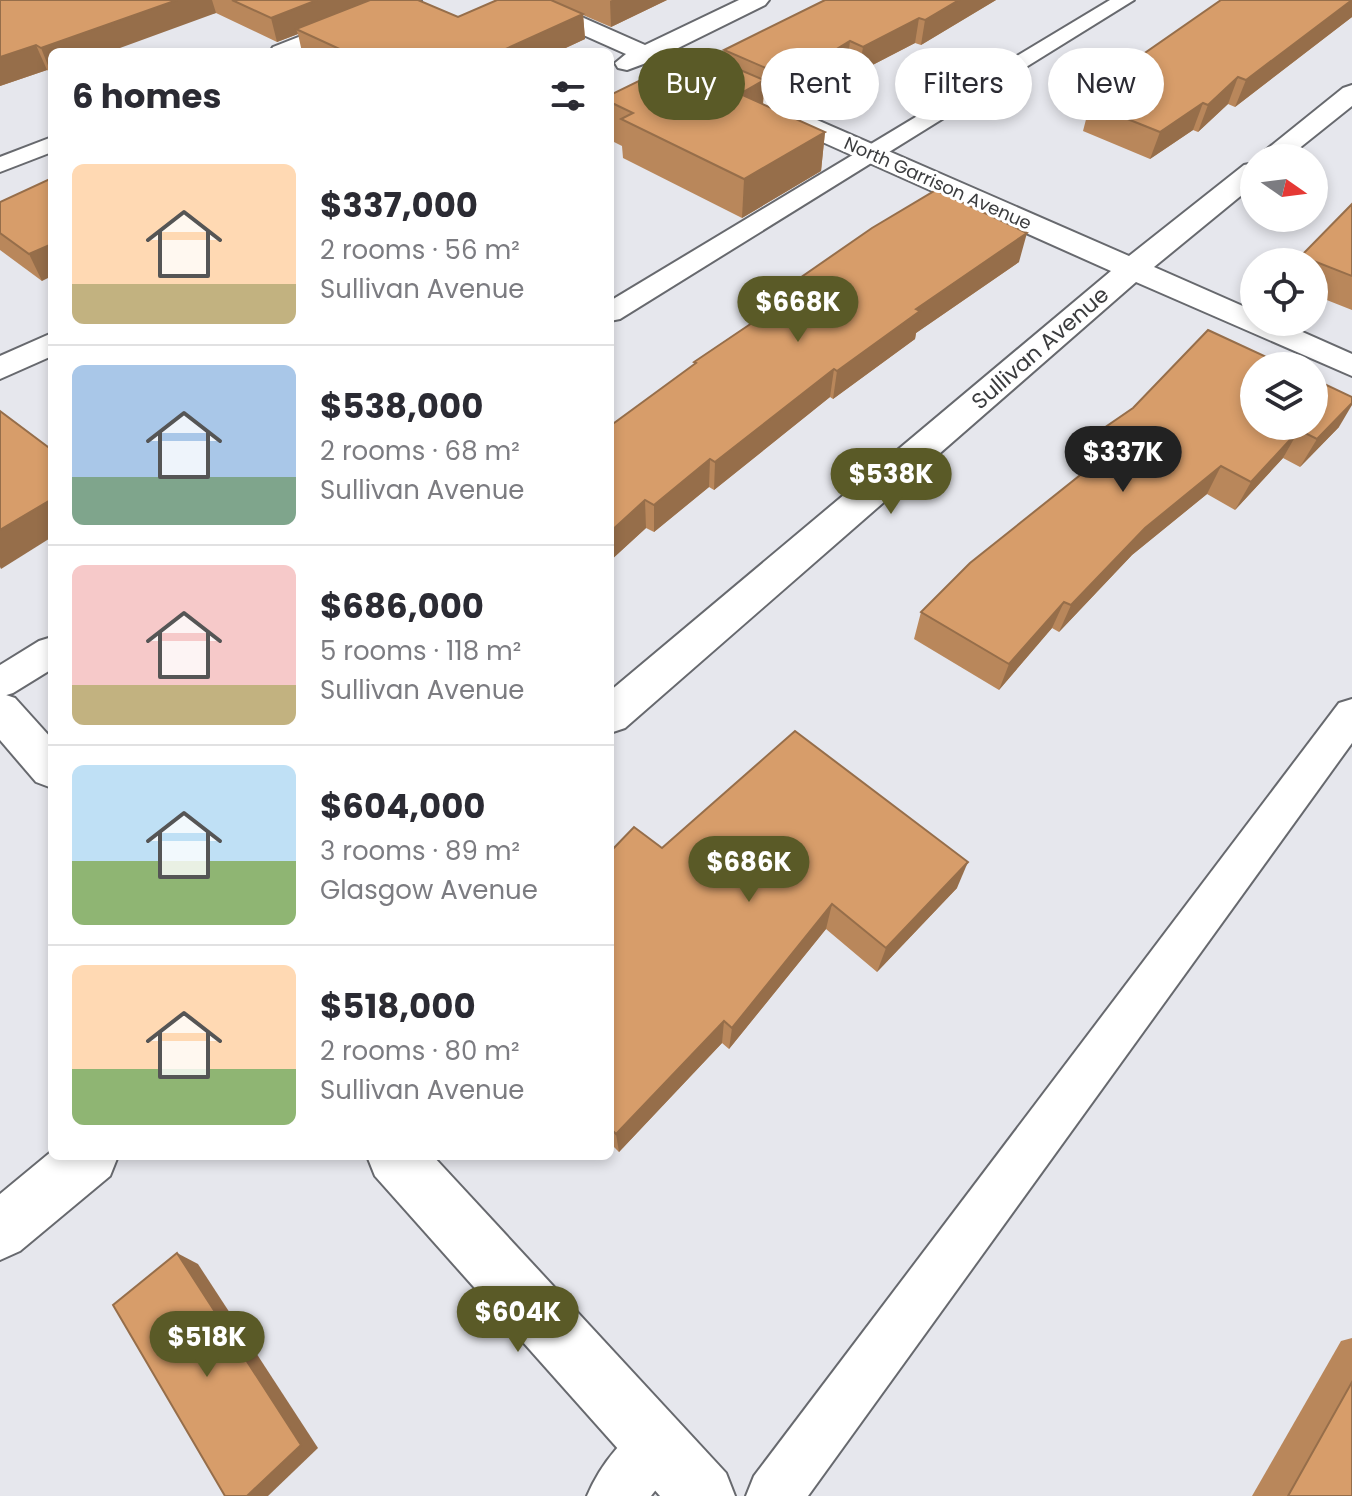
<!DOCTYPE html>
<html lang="en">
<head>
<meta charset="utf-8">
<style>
  :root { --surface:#fff; --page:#f2f2f3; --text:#2b2b33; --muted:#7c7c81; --line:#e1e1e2; --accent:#5a5a27 }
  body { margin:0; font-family:Poppins,sans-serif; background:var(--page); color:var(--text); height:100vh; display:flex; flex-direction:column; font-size:30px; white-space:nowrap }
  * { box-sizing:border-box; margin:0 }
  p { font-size:26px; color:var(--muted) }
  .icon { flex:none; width:44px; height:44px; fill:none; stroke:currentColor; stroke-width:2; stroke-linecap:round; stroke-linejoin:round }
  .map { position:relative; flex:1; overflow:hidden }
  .side { position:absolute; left:48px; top:48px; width:566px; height:1112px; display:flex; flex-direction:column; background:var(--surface); border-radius:12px; box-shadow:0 4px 12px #0003 }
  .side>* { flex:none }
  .guide { position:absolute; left:638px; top:48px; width:594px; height:72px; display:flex; gap:16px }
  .needle { width:52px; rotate:104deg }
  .buttons { position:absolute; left:1240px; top:144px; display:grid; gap:16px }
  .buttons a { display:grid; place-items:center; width:88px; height:88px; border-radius:50%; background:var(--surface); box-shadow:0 4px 12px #0003; font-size:40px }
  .price { position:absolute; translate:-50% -68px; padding:0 18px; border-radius:28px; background:var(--accent); color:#fff; font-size:26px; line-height:52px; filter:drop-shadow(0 2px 4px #0008) }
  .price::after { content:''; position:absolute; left:50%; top:48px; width:24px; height:18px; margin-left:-12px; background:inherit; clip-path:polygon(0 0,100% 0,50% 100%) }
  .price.current { background:#222; color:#fff }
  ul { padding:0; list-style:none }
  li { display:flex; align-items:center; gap:24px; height:200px; padding:0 24px }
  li+li { border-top:2px solid var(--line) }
  li span { display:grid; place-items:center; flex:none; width:224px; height:160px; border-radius:12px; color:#555 }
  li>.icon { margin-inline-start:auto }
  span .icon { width:96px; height:96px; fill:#fffc; stroke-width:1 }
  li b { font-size:34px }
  h2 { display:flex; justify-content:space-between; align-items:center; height:96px; padding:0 24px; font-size:34px }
  .pill { padding:0 28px; border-radius:36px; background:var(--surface); box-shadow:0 4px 12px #0003; font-size:28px; line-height:72px }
  .pill.current { background:var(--accent); color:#fff }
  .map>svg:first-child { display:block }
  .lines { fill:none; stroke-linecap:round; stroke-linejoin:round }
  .lane-casing { stroke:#67696e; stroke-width:4 }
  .street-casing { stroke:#67696e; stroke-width:4 }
  .lane { fill:#fff; fill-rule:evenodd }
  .street { fill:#fff; fill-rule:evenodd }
  .wall { fill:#b9875b }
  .shaded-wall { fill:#966e4a }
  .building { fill:#d79d6a; stroke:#966e4a; stroke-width:2 }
  .labels { text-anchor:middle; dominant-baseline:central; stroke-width:6; stroke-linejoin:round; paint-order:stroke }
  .far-street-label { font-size:18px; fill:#3b3c3e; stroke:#fff }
  .street-label { font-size:22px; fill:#3b3c3e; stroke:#fff }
</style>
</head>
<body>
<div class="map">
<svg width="1352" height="1496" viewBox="0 0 1352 1496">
  <rect width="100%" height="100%" fill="#e6e7ed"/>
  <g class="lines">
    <g class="lane-casing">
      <g id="lane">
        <polygon points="393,0 421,0 418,4 300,52 270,52 273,47"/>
        <polygon points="1110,0 1134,0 620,319 610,321 610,301"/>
        <polygon points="52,137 52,152 0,172 0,157"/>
        <polygon points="52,637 52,669 13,693 0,697 0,665 39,641"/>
        <polygon points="1352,699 1352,743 808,1496 746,1496 754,1476 1339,703"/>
        <path d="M657,1418l19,8 8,19 -8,19 -25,32h-64c13,-31 39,-65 70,-78z"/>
      </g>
    </g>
    <g class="street-casing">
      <g id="street">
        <polygon points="512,0 543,0 645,45 739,0 769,0 765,5 666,54 1129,256 1244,165 1254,163 1254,185 1154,267 1254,311 1254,322 1280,322 1352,354 1352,376 1136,282 625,728 610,733 610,691 1111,271 646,63 627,70 618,68 615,63 626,54 516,5"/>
        <polygon points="1352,85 1352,106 1287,158 1256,158 1343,88"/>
        <polygon points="52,333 52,356 0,379 0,356"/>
        <polygon points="0,693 15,698 52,739 52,788 36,782 0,740"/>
        <polygon points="52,1151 52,1156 118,1156 110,1176 20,1251 0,1260 0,1194"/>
        <polygon points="367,1156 433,1156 726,1473 735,1496 660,1496 375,1176"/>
      </g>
    </g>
    <use href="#lane" class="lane"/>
    <use href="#street" class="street"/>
  </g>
  <g class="wall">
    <polygon points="0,0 418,0 458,17 553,0 667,0 611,27 583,15 585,39 557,52 302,52 298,34 277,42 216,13 52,52 52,73 47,70 0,86"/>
    <polygon points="825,0 996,0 921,45 915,43 859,72 847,67 787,103 764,93 763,105 825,132 821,171 742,218 623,158 622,146 610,140 610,95 724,63 724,50"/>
    <polygon points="1352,0 1352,17 1235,107 1228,104 1198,132 1193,130 1150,159 1083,131 1090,104 1101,97 1106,80"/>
    <polygon points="52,178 42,281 0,250 0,202"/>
    <polygon points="1352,204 1352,310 1314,295 1314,262 1298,262 1301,256"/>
    <polygon points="1019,262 916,333 915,339 833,399 830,397 714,490 709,487 654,532 646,528 610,561 694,365 694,362 782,302 784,289"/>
    <polygon points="1339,427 1300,467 1283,458 1235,510 1207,494 1132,555 1059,632 1052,628 999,690 914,639 921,612 1084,471 1077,467 1088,439"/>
    <polygon points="662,848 957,888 877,972 826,929 729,1049 722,1043 619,1152 610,1143 610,852"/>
    <polygon points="1352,1338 1352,1496 1252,1496 1341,1341"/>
  </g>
  <g class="shaded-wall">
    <polygon points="177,0 212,0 216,13 109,52 52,52 51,73 41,48"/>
    <polygon points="317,0 374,0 296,29 298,34 277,42 271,18"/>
    <polygon points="612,0 667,0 611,27 610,1"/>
    <polygon points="959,0 996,0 921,45 925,20"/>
    <polygon points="1352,0 1352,17 1235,107 1246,80"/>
    <polygon points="583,14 585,39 557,52 499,52"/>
    <polygon points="919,18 915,43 859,72 863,47"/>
    <polygon points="850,41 847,67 787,103 789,78"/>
    <polygon points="36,45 47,70 0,86 0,57"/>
    <polygon points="1238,77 1228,104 1198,132 1208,105"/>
    <polygon points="764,80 762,118 740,94"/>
    <polygon points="1203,103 1193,130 1150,159 1160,132"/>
    <polygon points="825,132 821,171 742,218 744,179"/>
    <polygon points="1027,233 1019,262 916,333 915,339 833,399 837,371 916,309"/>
    <polygon points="52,244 52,276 42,281 29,254"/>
    <polygon points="834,369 830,397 714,490 715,462"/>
    <polygon points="1352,403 1352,405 1339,427 1300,467 1317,439"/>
    <polygon points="1299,430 1283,458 1235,510 1251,482"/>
    <polygon points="710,459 709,487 654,532 654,505"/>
    <polygon points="1221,466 1207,494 1132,555 1059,632 1071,605 1145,528"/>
    <polygon points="52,499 52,537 1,569 0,567 0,530"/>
    <polygon points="645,500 646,528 610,561 610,532"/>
    <polygon points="1064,602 1052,628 999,690 1009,664"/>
    <polygon points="968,862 957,888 877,972 886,948"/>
    <polygon points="832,904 826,929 729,1049 732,1028"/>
    <polygon points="724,1021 722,1043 619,1152 616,1134"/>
    <polygon points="177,1253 198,1264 318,1448 268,1496 247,1496"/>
  </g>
  <g class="building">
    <polygon points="0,0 177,0 41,48 36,45 0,57"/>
    <polygon points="232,0 317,0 271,18"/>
    <polygon points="370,0 418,0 458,17 497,0 551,0 583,14 499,52 346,52 296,29"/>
    <polygon points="825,0 959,0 925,20 919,18 863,47 850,41 789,78 724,50"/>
    <polygon points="1221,0 1352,0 1246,80 1238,77 1208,105 1203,103 1160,132 1090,104 1121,85 1106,80"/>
    <polygon points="698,52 764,80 740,94 825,132 744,179 621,119 633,113 610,102 610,95"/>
    <polygon points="52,178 52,244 29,254 0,233 0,202"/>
    <polygon points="936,190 1027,233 916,309 920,311 837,371 834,369 715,462 710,459 654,505 645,500 610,532 610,426 696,363 694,362 795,294 784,289 872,228"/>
    <polygon points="1352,204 1352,276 1301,256"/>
    <polygon points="1208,330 1286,366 1254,366 1254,426 1314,426 1314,379 1352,397 1352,403 1317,439 1299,430 1251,482 1221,466 1145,528 1071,605 1064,602 1009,664 921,612 970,563 1109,452 1088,439 1133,408"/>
    <polygon points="0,411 52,450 52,499 0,530"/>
    <polygon points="795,731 968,862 886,948 832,904 732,1028 724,1021 616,1134 610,1128 610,852 634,827 662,848"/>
    <polygon points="177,1253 301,1445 247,1496 225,1496 113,1305"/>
    <polygon points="1352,1382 1352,1496 1288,1496"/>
  </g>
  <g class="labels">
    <g class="far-street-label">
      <text transform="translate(938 183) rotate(24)">North Garrison Avenue</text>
    </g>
    <g class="street-label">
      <text transform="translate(1040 348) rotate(-41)">Sullivan Avenue</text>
    </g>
  </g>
</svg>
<div class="buttons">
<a><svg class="needle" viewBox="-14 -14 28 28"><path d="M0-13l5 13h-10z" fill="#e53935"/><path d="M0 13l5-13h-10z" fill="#7c7c81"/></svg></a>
<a><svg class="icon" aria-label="locate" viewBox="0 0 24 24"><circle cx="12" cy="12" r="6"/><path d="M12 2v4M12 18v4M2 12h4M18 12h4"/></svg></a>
<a><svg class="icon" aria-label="layers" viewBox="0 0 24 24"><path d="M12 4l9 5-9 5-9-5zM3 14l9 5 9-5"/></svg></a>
</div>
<b class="price" style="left:798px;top:344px">$668K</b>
<b class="price current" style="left:1123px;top:494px">$337K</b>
<b class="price" style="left:891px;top:516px">$538K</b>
<b class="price" style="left:749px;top:904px">$686K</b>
<b class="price" style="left:518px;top:1354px">$604K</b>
<b class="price" style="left:207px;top:1379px">$518K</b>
<div class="guide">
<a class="pill current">Buy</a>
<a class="pill">Rent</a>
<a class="pill">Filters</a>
<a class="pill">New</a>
</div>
<section class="side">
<h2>6 homes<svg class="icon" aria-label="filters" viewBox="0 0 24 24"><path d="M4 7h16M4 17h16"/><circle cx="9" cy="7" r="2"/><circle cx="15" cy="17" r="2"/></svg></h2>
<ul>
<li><span style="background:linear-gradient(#ffd9b3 75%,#c2b280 0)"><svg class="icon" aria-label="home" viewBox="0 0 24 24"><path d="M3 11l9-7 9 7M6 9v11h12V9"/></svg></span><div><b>$337,000</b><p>2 rooms · 56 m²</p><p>Sullivan Avenue</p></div></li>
<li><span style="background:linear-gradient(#a9c7e8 70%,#7fa58c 0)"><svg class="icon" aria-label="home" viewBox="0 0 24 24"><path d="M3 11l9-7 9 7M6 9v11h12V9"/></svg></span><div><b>$538,000</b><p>2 rooms · 68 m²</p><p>Sullivan Avenue</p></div></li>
<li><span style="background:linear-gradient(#f6c9c9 75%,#c2b280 0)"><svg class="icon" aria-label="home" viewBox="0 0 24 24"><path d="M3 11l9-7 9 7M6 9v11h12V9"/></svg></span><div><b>$686,000</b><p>5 rooms · 118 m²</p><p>Sullivan Avenue</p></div></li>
<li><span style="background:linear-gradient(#bfe0f5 60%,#8fb573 0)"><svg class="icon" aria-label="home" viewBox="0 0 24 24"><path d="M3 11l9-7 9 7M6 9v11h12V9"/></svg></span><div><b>$604,000</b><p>3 rooms · 89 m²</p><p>Glasgow Avenue</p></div></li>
<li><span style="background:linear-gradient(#ffd9b3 65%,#8fb573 0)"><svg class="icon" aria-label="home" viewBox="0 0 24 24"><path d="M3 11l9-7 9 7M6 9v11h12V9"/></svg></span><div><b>$518,000</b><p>2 rooms · 80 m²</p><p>Sullivan Avenue</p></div></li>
</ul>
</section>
</div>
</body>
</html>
